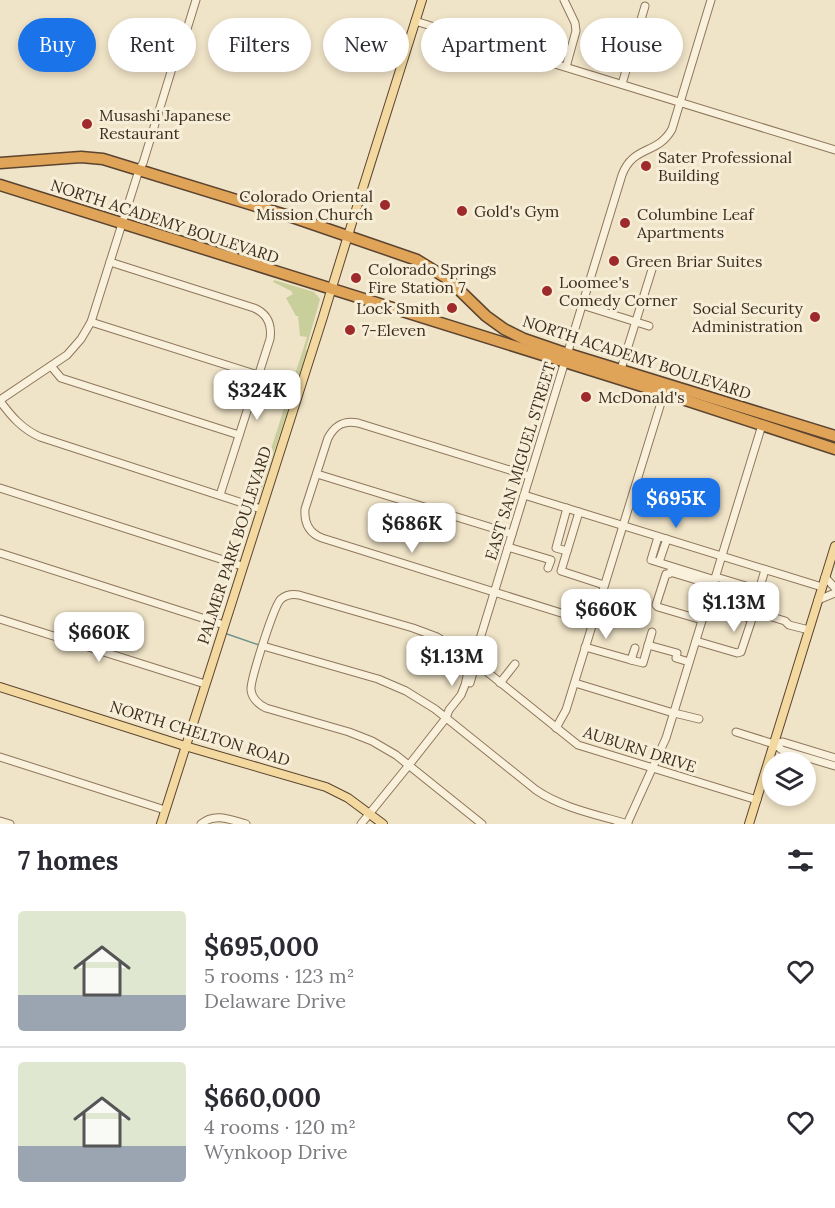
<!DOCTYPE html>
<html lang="en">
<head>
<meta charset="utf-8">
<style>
  :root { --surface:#fff; --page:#f7f7f7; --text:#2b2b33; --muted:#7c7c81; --line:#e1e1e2; --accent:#1a73e8 }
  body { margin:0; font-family:Lora,serif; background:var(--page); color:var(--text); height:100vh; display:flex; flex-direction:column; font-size:22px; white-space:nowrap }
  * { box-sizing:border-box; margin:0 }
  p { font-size:20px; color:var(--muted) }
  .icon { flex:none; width:33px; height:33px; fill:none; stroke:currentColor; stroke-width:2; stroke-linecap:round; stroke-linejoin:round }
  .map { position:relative; height:824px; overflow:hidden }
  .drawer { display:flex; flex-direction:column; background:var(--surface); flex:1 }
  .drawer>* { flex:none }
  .banner { position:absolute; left:18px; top:18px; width:800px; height:54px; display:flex; gap:12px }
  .fabs { position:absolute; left:762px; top:752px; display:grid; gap:12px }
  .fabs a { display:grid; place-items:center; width:54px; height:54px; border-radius:50%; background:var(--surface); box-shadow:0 3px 9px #0003; font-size:30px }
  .price { position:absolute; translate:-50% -51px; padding:0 14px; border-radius:12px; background:#fff; color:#222; font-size:20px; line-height:39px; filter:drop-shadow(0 2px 3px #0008) }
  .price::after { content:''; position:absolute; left:50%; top:36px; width:18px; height:14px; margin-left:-9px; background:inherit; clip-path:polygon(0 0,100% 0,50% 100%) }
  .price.current { background:var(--accent); color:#fff }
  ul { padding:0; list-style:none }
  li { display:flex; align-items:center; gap:18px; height:150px; padding:0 18px }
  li+li { border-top:2px solid var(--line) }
  li span { display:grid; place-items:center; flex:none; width:168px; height:120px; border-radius:6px; color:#555 }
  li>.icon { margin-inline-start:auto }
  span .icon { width:72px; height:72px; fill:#fffc; stroke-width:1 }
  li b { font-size:26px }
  h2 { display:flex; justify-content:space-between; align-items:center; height:72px; padding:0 18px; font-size:26px }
  .chip { padding:0 21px; border-radius:27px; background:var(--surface); box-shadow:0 3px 9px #0003; font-size:21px; line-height:54px }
  .chip.current { background:var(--accent); color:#fff }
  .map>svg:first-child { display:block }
  .green { fill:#c9cf9b }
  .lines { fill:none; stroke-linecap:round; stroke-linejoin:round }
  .stream { stroke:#6f938a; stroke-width:1.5 }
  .minor-casing { stroke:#8d765c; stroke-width:9 }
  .major-casing { stroke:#5b4430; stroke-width:10 }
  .highway-casing { stroke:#5b4430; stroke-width:13 }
  .minor { stroke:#faf1dc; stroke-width:7 }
  .major { stroke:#f3d9a0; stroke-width:8 }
  .highway { stroke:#e0a458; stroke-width:10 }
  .poi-dot { fill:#9e2a2b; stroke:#f7eed8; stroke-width:2 }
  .labels { text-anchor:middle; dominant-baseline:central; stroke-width:6; stroke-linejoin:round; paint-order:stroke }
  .poi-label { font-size:16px; fill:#3d2e20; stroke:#f7eed8; text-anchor:start }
  .street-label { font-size:16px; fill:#3d2e20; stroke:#f7eed8 }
</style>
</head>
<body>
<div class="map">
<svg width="835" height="824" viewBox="0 0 835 824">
  <rect width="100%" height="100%" fill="#f0e4c8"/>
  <polygon class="green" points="274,280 314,292 320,299 306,349 307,351 258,501 256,503 254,502 307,337 300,336 298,316 296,316 286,298 293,294 291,291 273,282"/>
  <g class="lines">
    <polyline class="stream" points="227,634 259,645"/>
    <g class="minor-casing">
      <g id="minor">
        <polyline points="564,0 575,23 576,31 566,67"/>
        <polyline points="415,21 835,150"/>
        <polyline points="622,84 645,6"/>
        <path d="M110,262l144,46c14,6 18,17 16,31l-50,156"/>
        <polyline points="582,305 649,326"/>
        <polyline points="91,322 258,375"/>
        <polyline points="51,366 61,378 239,435"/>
        <polyline points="621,369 654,263"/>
        <polyline points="0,400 67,355 81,339 91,322 139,170 143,163 178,49 183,42 196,0"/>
        <path d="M0,401c11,15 22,28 40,36l221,72"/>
        <polyline points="317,474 512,534"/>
        <path d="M529,476l-171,-53c-14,-3 -23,2 -30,15l-23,71c-1,14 4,24 17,29l271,85"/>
        <polyline points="0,488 242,566"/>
        <polyline points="524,495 822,587"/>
        <polyline points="579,512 561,571 604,585"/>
        <polyline points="658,537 651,560 715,580"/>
        <polyline points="508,547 551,560 548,568"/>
        <polyline points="567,551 556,548 567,508"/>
        <polyline points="0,553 224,625"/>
        <polyline points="659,562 667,539"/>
        <polyline points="716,577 759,590 765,570"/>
        <polyline points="825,577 835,588"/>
        <polyline points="709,600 726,606 730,604 785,621 789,625 809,630"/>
        <polyline points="818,600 835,593"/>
        <polyline points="0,619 205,684"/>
        <polyline points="702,620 658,607 656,605 666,574 669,574 670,572 713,585"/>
        <polyline points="696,641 737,653 741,652 752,619 707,604"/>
        <polyline points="648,645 677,653 676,658 689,662"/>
        <path d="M263,646l115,33 28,12 29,18 101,81c26,18 62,25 92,34"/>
        <polyline points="585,647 631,660 635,648"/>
        <polyline points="631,660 643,663 652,632"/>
        <polyline points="470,683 480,648 479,642"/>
        <polyline points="500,683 515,664"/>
        <polyline points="575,683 670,712 699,719"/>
        <polyline points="556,728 566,710 664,393"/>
        <polyline points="736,732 774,744 782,750 835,766"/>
        <polyline points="774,744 783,742 835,758"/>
        <polyline points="0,757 165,810"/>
        <polyline points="0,821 10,824"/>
        <path d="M201,824c14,-12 30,-4 45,0"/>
        <path d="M361,824l48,-59 37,-47 3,-8 12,-15 4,-10 6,-26 5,-13 3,-4 143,-467c11,-30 36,-20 50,-46l39,-129"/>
        <path d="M482,824l-86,-69 -24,-14 -23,-9 -83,-24c-8,-4 -14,-10 -15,-18 -1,-9 23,-85 30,-91 5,-4 12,-5 18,-4l114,33 24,9 34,22 107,86 179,55"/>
        <polyline points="627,824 666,738 762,425"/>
      </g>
    </g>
    <g class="major-casing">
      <g id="major">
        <polyline points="0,687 185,746 326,787 348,798 383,824"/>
        <path d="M161,824l162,-507c32,-106 66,-211 99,-317"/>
        <polyline points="749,824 835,546"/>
      </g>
    </g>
    <g class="highway-casing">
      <g id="highway">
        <polyline points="0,163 81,157 103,159 295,218 417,260 448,279 486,316 504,329 524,339 559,351 835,436"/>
        <polyline points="0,185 664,393 835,449"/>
      </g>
    </g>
    <use href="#minor" class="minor"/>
    <use href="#major" class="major"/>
    <use href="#highway" class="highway"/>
  </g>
  <g class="poi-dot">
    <circle cx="87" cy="124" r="6"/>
    <circle cx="646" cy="166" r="6"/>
    <circle cx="385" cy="205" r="6"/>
    <circle cx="462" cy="211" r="6"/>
    <circle cx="625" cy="223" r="6"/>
    <circle cx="614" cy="261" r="6"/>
    <circle cx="356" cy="278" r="6"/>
    <circle cx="547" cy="291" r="6"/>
    <circle cx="452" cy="308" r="6"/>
    <circle cx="815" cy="317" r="6"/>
    <circle cx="350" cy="330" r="6"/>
    <circle cx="586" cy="397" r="6"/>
  </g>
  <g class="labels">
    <g class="poi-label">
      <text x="99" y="115">Musashi Japanese<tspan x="99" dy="18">Restaurant</tspan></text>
      <text x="658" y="157">Sater Professional<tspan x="658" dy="18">Building</tspan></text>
      <text x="373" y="196" text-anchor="end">Colorado Oriental<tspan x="373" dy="18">Mission Church</tspan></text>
      <text x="474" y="211">Gold's Gym</text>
      <text x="637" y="214">Columbine Leaf<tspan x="637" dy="18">Apartments</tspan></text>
      <text x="626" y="261">Green Briar Suites</text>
      <text x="368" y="269">Colorado Springs<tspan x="368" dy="18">Fire Station 7</tspan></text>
      <text x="559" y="282">Loomee's<tspan x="559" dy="18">Comedy Corner</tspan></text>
      <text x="440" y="308" text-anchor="end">Lock Smith</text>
      <text x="803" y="308" text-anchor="end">Social Security<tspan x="803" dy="18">Administration</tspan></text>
      <text x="362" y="330">7-Eleven</text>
      <text x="598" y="397">McDonald's</text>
    </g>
    <g class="street-label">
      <text transform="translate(165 221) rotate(18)">NORTH ACADEMY BOULEVARD</text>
      <text transform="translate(637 357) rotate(18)">NORTH ACADEMY BOULEVARD</text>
      <text transform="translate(520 461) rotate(-73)">EAST SAN MIGUEL STREET</text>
      <text transform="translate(234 545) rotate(-72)">PALMER PARK BOULEVARD</text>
      <text transform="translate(200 733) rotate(17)">NORTH CHELTON ROAD</text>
      <text transform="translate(640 749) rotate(18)">AUBURN DRIVE</text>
    </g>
  </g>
</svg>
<div class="fabs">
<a><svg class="icon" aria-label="layers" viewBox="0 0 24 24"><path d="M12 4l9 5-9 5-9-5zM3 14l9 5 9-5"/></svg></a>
</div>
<b class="price" style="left:257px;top:421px">$324K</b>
<b class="price current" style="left:676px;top:529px">$695K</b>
<b class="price" style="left:412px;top:554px">$686K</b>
<b class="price" style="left:734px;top:633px">$1.13M</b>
<b class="price" style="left:606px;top:640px">$660K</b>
<b class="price" style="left:99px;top:663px">$660K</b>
<b class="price" style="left:452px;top:687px">$1.13M</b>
<div class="banner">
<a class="chip current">Buy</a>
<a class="chip">Rent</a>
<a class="chip">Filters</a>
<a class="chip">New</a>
<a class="chip">Apartment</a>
<a class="chip">House</a>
</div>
</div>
<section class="drawer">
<h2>7 homes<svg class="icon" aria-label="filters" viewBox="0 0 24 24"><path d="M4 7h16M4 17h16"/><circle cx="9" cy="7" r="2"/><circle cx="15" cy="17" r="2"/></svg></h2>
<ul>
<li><span style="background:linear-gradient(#dfe7d0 70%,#9aa5b1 0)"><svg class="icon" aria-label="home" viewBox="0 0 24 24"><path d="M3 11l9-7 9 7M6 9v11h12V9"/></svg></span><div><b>$695,000</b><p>5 rooms · 123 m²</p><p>Delaware Drive</p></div><svg class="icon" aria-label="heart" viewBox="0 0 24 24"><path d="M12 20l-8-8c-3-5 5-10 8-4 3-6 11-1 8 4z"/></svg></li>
<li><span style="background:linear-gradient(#dfe7d0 70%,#9aa5b1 0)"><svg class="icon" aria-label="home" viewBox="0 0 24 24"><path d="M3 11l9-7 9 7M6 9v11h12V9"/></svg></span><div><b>$660,000</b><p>4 rooms · 120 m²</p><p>Wynkoop Drive</p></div><svg class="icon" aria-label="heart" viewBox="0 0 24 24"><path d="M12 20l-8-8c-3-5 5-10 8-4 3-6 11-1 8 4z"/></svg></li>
</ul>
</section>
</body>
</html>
